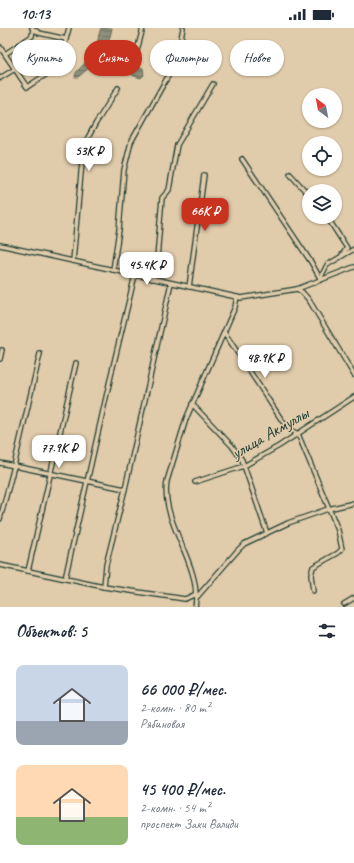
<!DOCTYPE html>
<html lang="ru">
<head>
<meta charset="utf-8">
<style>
  :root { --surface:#fff; --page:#f6f6f7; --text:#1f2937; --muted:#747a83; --accent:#c8321e }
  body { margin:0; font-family:Caveat,sans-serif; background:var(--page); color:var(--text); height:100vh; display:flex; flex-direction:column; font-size:15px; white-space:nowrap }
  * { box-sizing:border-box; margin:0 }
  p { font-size:13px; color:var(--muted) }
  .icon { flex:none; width:22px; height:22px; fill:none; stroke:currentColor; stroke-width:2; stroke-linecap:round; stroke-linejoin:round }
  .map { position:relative; height:579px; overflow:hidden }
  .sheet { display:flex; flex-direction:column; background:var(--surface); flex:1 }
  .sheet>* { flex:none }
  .guide { position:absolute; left:12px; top:12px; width:330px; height:36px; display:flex; gap:8px }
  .needle { width:26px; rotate:328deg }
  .buttons { position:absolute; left:302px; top:60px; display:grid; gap:8px }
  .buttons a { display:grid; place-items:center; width:40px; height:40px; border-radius:50%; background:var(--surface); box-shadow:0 1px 3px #0004; font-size:20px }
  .price { position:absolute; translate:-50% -34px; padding:0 9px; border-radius:8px; background:#fff; color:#222; font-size:13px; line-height:26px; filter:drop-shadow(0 1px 2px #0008) }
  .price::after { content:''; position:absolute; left:50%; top:24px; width:12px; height:9px; margin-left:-6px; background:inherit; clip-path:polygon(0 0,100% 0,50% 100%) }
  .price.active { background:var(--accent); color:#fff }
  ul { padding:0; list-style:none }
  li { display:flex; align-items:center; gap:12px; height:100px; padding:0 16px }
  li span { display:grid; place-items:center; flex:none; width:112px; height:80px; border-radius:8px; color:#555 }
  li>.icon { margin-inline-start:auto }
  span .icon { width:48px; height:48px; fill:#fffc; stroke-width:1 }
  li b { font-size:17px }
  h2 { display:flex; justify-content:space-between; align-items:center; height:48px; padding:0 16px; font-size:17px }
  .pill { padding:0 14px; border-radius:18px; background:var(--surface); box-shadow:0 1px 3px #0004; font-size:14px; line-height:36px }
  .pill.active { background:var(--accent); color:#fff }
  .status { display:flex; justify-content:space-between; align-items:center; height:28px; padding:0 20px; background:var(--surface); direction:ltr }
  .status svg { height:11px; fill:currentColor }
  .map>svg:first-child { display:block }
  .water { fill:url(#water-rules); stroke:#626e5d }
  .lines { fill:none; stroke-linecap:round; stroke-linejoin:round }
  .minor-casing { stroke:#1f3d34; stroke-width:6 }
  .minor { stroke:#e0cbaa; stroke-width:3.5 }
  .labels { text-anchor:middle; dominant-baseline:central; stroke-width:3; stroke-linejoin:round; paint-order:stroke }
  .street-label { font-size:17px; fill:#1f3d34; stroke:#e0cbaa }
</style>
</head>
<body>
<div class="status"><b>10:13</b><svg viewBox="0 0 49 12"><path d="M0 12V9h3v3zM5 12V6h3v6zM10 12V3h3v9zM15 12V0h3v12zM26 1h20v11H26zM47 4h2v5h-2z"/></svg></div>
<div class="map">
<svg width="354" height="579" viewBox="0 0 354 579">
  <defs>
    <pattern id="water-rules" width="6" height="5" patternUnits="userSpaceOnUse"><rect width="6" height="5" fill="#8e8f79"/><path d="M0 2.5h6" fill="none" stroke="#737664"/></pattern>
  </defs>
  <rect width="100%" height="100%" fill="#e0cbaa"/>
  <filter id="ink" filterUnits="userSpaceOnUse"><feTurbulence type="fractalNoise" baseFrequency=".025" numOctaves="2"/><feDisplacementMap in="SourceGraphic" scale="8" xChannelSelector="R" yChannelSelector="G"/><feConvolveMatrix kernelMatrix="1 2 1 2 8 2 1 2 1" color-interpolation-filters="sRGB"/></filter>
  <g filter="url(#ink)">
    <g class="water">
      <path d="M101,0h11c-3,20 -18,37 -34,49h-3c0,-6 5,-8 9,-13 2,-2 1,-3 3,-5 2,-1 4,-2 6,-4 6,-9 4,-18 8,-27z"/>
      <polygon points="137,39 143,40 144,47 141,50 134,48 131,46 132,42"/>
    </g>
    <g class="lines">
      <g class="minor-casing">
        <g id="minor">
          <polyline points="32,0 39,5 66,11 69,0"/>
          <polyline points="0,19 27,59 56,40 62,32 66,11"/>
          <polyline points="5,26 32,8 33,1"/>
          <polyline points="135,30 143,0"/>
          <polyline points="0,50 15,41"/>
          <polyline points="242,131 311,234 321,252"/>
          <polyline points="290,146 309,167"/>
          <polyline points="327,189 347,220 342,227"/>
          <polyline points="0,217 241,270 297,261 354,239"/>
          <polyline points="73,233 82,134 85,115 96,95 118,60"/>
          <polyline points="113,242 119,202 124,142 131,114 172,41 178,27 183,0"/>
          <polyline points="152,251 157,230 162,170 169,162 177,117 213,56"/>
          <polyline points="320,251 327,237 354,221"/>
          <polyline points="189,259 204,147"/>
          <polyline points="297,261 302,264 309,272 354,347"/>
          <polyline points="224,304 283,394 291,402 298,406 338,502 342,521 338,525 313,539 311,547 313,563"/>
          <polyline points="0,331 2,322"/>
          <polyline points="192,376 232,418 242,432 267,505"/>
          <polyline points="0,435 125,461"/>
          <polyline points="195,454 244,438 279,418 354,369"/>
          <polyline points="0,491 14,438 40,326"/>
          <polyline points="0,537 104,559 185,571 196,566"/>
          <polyline points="28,543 76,335"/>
          <polyline points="65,551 112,343 135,247"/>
          <polyline points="104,559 106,537 125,461 171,255"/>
          <polyline points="197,569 238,522 244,516 288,495 328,481 354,475"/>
          <polyline points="344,576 354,570"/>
          <path d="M195,579c8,-42 -35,-84 -28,-126l19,-62 49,-112 2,-10"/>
        </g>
      </g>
      <use href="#minor" class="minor"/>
    </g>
  </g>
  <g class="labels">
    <g class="street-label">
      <text transform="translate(270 405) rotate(-30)">улица Акмуллы</text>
    </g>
  </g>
</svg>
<div class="buttons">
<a><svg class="needle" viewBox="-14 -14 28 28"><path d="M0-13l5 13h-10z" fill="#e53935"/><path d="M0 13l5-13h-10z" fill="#747a83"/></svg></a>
<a><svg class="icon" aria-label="locate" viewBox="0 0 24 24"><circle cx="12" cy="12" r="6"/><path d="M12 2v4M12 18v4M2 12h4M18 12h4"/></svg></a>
<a><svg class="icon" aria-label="layers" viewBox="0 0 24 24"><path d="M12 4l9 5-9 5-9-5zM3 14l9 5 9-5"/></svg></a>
</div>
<b class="price" style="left:89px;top:144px">53K ₽</b>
<b class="price active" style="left:205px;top:204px">66K ₽</b>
<b class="price" style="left:147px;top:258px">45.4K ₽</b>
<b class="price" style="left:265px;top:351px">48.9K ₽</b>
<b class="price" style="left:59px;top:441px">77.9K ₽</b>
<div class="guide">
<a class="pill">Купить</a>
<a class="pill active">Снять</a>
<a class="pill">Фильтры</a>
<a class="pill">Новое</a>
</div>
</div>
<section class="sheet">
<h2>Объектов: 5<svg class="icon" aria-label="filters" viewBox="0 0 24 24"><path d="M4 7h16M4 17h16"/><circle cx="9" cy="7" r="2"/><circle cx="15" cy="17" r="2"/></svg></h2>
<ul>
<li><span style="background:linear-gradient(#c9d6e8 70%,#9aa5b1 0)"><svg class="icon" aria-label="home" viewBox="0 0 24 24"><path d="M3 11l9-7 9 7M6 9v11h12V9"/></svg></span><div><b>66 000 ₽/мес.</b><p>2-комн. · 80 m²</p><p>Рябиновая</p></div></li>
<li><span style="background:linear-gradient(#ffd9b3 65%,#8fb573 0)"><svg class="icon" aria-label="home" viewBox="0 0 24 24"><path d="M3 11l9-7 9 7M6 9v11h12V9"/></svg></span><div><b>45 400 ₽/мес.</b><p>2-комн. · 54 m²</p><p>проспект Заки Валиди</p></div></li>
</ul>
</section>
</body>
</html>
